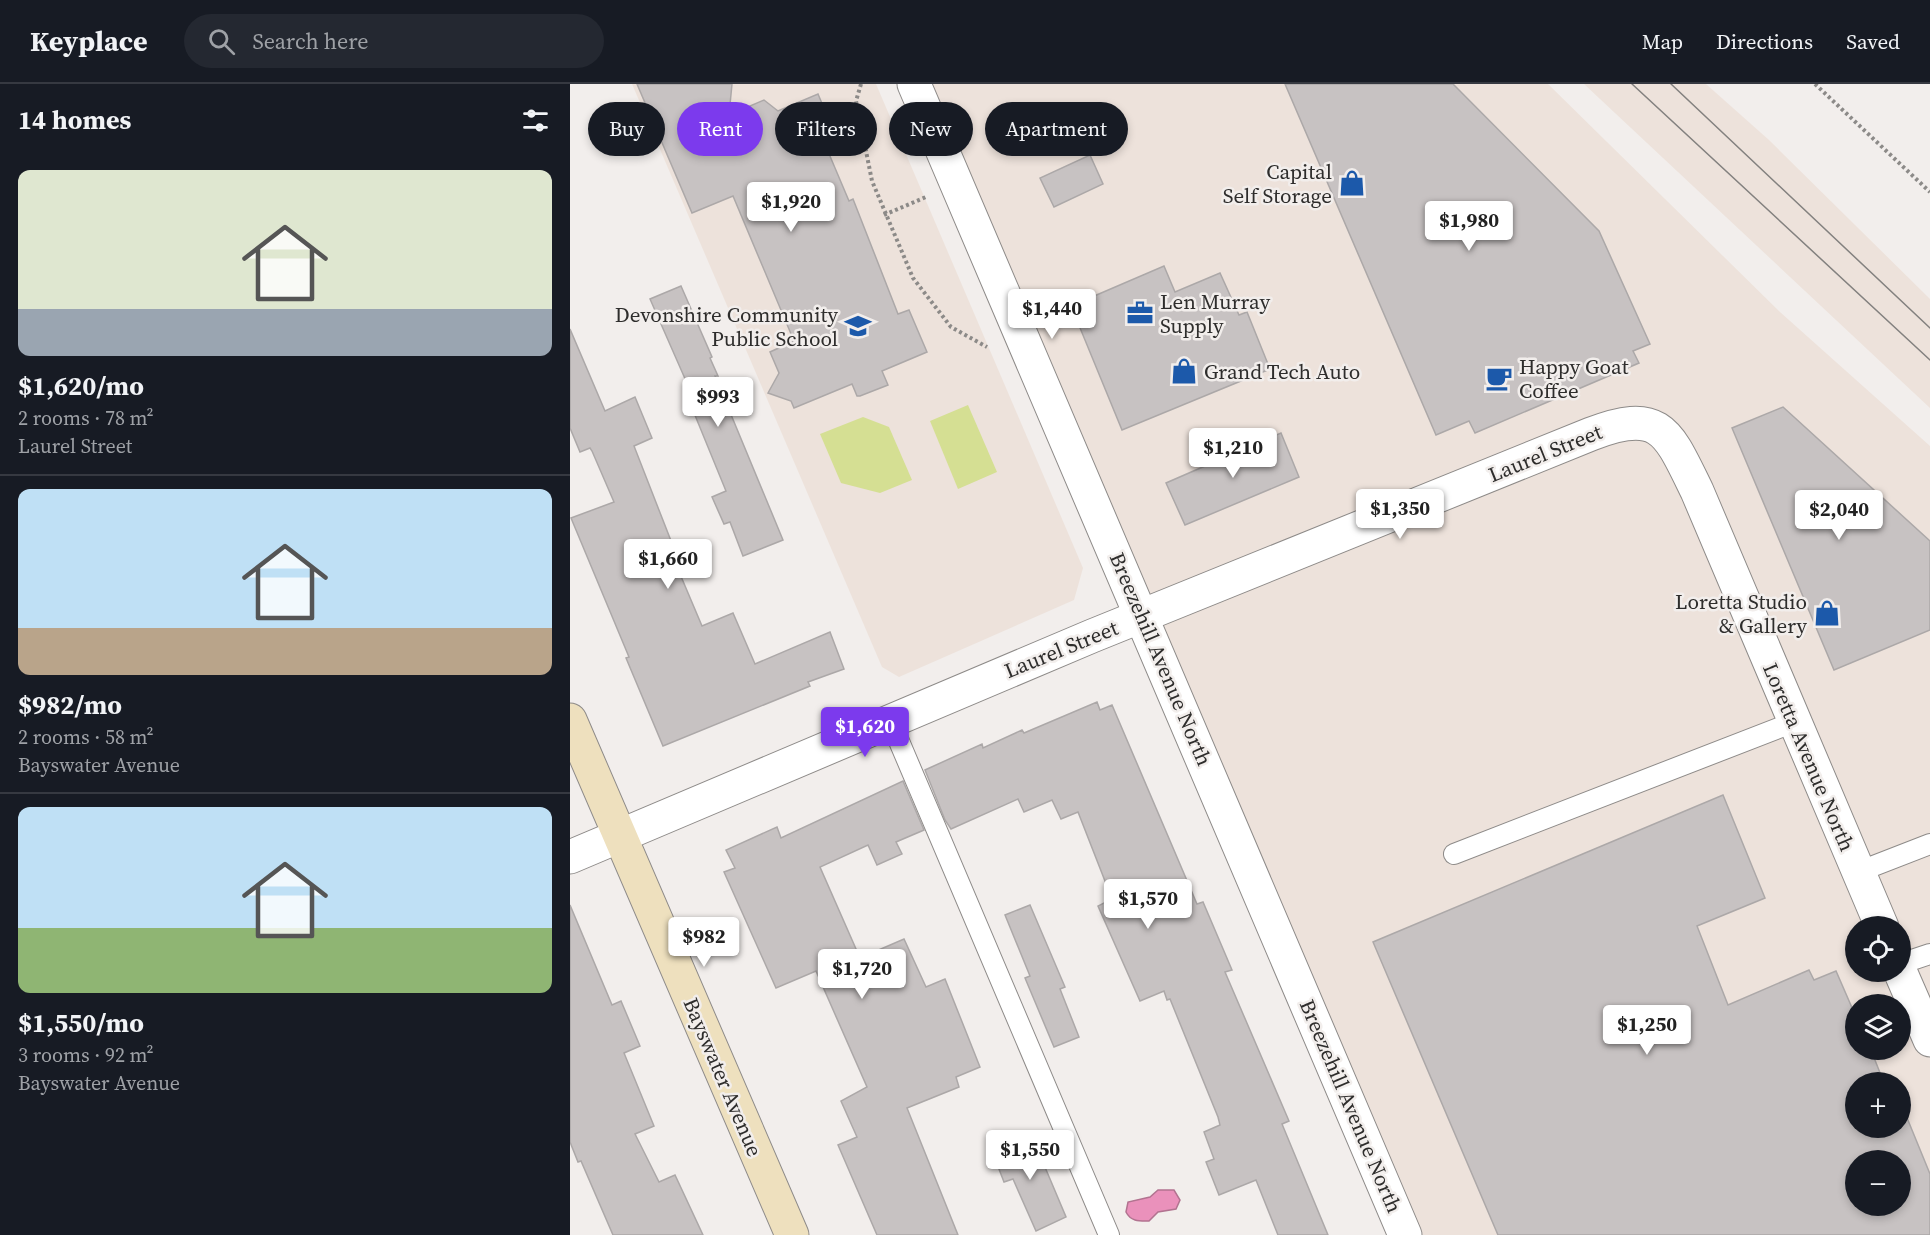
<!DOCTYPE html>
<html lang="en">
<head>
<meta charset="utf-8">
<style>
  :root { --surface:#171b24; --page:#242831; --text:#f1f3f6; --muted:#9ea1a6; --line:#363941; --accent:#7c3aed }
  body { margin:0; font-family:"Source Serif 4",serif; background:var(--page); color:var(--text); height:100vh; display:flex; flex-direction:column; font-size:22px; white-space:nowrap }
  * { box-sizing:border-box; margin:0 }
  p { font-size:20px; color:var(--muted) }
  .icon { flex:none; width:33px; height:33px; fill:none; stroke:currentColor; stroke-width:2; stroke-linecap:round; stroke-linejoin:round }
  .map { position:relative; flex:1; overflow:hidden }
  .sheet { display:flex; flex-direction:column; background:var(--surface); width:570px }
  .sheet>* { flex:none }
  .top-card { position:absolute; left:18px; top:18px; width:570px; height:54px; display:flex; gap:12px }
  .controls { position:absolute; left:1275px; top:832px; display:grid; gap:12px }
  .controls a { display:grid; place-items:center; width:66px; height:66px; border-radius:50%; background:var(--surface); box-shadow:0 3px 9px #0003; font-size:30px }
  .price { position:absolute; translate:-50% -51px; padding:0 14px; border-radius:6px; background:#fff; color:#222; font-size:20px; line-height:39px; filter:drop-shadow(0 2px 3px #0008) }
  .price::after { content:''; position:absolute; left:50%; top:36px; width:18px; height:14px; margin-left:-9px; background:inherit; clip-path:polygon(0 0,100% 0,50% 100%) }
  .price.active { background:var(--accent); color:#fff }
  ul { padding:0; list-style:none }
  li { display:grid; align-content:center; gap:12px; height:318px; padding:0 18px }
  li+li { border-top:2px solid var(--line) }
  li span { display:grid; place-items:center; height:186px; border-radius:12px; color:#555 }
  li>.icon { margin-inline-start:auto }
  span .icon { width:108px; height:108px; fill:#fffc; stroke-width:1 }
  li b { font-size:26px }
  h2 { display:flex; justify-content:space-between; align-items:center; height:72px; padding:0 18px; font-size:26px }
  .pill { padding:0 21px; border-radius:27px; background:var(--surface); box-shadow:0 3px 9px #0003; font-size:21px; line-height:54px }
  .pill.active { background:var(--accent); color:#fff }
  header { display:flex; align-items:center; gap:36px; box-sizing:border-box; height:84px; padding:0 30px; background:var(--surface); border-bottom:2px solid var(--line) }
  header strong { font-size:28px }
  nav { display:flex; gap:33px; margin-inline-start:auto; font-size:21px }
  .search { width:420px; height:54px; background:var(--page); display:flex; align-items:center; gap:15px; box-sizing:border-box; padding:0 21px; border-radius:33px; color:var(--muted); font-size:22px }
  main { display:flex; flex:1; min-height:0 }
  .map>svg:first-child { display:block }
  .built { fill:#ede2db; fill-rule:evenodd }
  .green { fill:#d5df93 }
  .water { fill:#ea91bb; stroke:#b27390; stroke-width:1.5 }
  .building { fill:#c7c2c2; stroke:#aca8a8; stroke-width:1.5; fill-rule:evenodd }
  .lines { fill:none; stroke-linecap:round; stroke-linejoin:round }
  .lane-casing { stroke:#8e8b89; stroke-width:22 }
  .street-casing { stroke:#8e8b89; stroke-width:35 }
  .secondary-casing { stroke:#8e8b89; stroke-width:35 }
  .path { stroke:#8c8a88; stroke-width:4; stroke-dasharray:3 3; stroke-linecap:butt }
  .lane { stroke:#fff; stroke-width:20 }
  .street { stroke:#fff; stroke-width:33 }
  .secondary { stroke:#eee0be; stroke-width:33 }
  .tram { stroke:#83817f; stroke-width:1.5 }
  .labels { text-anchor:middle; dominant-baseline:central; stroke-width:5; stroke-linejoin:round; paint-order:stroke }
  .poi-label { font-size:21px; fill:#2e2d2c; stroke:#f2eeec; text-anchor:end }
  .street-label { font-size:21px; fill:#2e2d2c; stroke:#f2eeec }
</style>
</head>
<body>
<header>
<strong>Keyplace</strong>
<div class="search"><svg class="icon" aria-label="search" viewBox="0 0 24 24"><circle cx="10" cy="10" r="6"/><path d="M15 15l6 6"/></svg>Search here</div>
<nav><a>Map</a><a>Directions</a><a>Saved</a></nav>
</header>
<main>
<section class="sheet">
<h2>14 homes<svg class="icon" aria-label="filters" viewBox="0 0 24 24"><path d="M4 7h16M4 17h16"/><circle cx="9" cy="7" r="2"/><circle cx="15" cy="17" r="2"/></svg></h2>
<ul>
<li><span style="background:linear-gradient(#dfe7d0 75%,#9aa5b1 0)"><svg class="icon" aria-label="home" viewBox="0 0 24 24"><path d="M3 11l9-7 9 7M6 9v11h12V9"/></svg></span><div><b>$1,620/mo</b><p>2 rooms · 78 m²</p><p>Laurel Street</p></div></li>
<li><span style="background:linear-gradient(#bfe0f5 75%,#b9a48a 0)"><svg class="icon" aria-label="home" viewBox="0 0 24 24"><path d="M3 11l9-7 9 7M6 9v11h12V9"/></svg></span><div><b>$982/mo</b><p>2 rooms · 58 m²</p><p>Bayswater Avenue</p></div></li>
<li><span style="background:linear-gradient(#bfe0f5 65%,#8fb573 0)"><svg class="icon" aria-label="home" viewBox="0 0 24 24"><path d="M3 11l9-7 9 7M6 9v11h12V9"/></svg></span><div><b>$1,550/mo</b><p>3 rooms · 92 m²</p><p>Bayswater Avenue</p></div></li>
</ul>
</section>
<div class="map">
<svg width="1360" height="1151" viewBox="0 0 1360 1151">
  <rect width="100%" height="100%" fill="#f2eeec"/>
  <g class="built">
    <polygon points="62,0 306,0 513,484 504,516 329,593 312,583"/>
    <path d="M357,0h621l232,228 150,134v789h-512zM1286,843h44v45h-44zM1286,921h44v45h-44zM1286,999h44v45h-44zM1286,1077h44v45h-44z"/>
    <polygon points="1014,0 1136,0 1199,56 1360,215 1360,324"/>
  </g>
  <g class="green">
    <polygon points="398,321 427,388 388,405 360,337"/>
    <polygon points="293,333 319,343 342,396 310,409 271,399 250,350"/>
  </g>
  <path class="water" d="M588,1106h16l6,10 -4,9 -18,3 -9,9c-9,0 -18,1 -23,-9l2,-10 22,-5z"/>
  <g class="building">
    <polygon points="67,0 162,0 159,31 194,16 208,27 248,10 266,53 254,58 279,117 283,115 328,230 339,226 357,268 312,287 318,301 290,312 287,312 282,300 224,324 221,317 198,309 209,289 200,268 224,257 163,112 122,129"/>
    <polygon points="715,0 883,0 1029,147 1080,260 1063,267 1069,279 905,349 899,337 866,351"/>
    <polygon points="520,71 533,100 484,123 470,94"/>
    <polygon points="594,182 605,208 650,189 669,231 677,228 700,285 552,346 501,222"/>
    <polygon points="111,202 142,273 140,274 148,292 145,292 213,456 173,472 160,438 154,440 142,413 156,407 122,324 127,322 80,215"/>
    <polygon points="0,245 35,327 65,313 82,354 64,362 103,462 99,464 132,542 163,529 185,580 260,548 274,585 238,598 240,602 93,662 56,574 59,573 1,434 44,418 22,367 20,364 10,368 0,344"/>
    <polygon points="1213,323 1360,457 1360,546 1264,586 1162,344"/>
    <polygon points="711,349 729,393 615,441 596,399"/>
    <polygon points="527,618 530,626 542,621 627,820 633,818 662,886 655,888 719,1037 712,1040 758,1151 708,1151 686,1096 649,1111 636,1078 644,1075 634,1048 650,1041 648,1033 600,915 597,916 594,907 570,917 528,822 542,815 508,728 491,735 482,716 454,728 448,715 381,745 375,736 355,686 412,660 413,664 452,646 454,649"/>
    <polygon points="333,697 354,746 326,758 332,770 307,781 298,761 250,783 290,874 334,855 356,903 375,895 410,983 386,993 389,1003 337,1024 388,1151 307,1151 268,1061 287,1053 271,1017 297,1003 246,887 206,904 154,788 165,784 156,766 207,743 211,754"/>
    <path d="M1153,711l42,103 -68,28 31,79 81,-35 5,10 22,-9 20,46v33h15l13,33h-28v45h44l3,-20 27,66v61h-432l-125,-293zM1286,1077h44v45h-44z"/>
    <polygon points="0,821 42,921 51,917 70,962 54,969 84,1042 65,1050 89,1098 105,1091 133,1151 43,1151 11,1077 8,1078 0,1058"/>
    <polygon points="460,821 495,903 490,905 509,953 484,963 455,894 460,892 435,831"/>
    <polygon points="461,1050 496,1133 466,1147 443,1095 434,1098 422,1067"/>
  </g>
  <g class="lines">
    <g class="lane-casing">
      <g id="lane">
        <polyline points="320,636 539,1151"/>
        <polyline points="884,770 1224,638"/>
        <polyline points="1288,788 1360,760"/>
        <polyline points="1330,880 1360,870"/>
      </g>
    </g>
    <g class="street-casing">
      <g id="street">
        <polyline points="344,0 835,1151"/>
        <path d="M0,773l522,-221 499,-202c70,-27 77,-2 106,57l185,436"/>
        <polyline points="1330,887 1360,956"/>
      </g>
    </g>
    <g class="secondary-casing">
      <polyline id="secondary" points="0,636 222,1151"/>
    </g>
    <g class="path">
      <polyline points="291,0 286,17 302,97 343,194 381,243 417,263"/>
      <polyline points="1245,0 1360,108"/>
      <polyline points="314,131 356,113"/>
    </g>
    <use href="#lane" class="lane"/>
    <use href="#street" class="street"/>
    <use href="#secondary" class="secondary"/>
    <g class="tram">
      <polyline points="1062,0 1360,276"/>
      <polyline points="1101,0 1360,244"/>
    </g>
  </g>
  <defs>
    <g id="shop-bare" transform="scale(2.07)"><path d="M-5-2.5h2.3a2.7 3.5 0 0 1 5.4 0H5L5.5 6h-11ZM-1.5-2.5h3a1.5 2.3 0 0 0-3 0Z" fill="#1c59aa" stroke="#f2eeec" stroke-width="2.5" paint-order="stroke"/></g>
    <g id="office-bare" transform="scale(2.07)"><path d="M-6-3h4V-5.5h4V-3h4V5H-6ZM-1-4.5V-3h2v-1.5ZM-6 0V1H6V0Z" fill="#1c59aa" stroke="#f2eeec" stroke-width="2.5" paint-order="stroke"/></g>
    <g id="school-bare" transform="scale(2.07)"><path d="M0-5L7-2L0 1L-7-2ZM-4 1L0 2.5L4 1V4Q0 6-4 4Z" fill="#1c59aa" stroke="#f2eeec" stroke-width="2.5" paint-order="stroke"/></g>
    <g id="cafe-bare" transform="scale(2.07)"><path d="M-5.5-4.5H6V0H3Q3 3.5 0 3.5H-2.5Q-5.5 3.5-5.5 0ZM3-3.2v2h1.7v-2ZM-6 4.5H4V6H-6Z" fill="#1c59aa" stroke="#f2eeec" stroke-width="2.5" paint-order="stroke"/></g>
  </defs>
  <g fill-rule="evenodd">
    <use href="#shop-bare" x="782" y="99"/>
    <use href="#office-bare" x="570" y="229"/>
    <use href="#school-bare" x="288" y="242"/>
    <use href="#shop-bare" x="614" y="287"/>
    <use href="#cafe-bare" x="929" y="294"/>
    <use href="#shop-bare" x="1257" y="529"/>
  </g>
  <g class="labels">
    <g class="poi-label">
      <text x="762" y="87">Capital<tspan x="762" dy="24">Self Storage</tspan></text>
      <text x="590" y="217" text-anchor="start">Len Murray<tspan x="590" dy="24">Supply</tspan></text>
      <text x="268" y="230">Devonshire Community<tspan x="268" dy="24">Public School</tspan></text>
      <text x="949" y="282" text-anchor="start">Happy Goat<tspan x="949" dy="24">Coffee</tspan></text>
      <text x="634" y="287" text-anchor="start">Grand Tech Auto</text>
      <text x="1237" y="517">Loretta Studio<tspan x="1237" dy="24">&amp; Gallery</tspan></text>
    </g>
    <g class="street-label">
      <text transform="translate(975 369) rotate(-22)">Laurel Street</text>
      <text transform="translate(491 565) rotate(-22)">Laurel Street</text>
      <text transform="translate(591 575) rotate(67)">Breezehill Avenue North</text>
      <text transform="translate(1239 673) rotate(67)">Loretta Avenue North</text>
      <text transform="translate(153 993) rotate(67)">Bayswater Avenue</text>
      <text transform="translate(781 1022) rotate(67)">Breezehill Avenue North</text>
    </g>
  </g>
</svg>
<div class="controls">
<a><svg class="icon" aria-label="locate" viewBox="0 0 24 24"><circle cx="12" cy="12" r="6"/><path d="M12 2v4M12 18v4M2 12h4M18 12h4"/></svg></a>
<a><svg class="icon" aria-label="layers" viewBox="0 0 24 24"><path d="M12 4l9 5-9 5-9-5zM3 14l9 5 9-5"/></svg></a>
<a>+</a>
<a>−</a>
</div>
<b class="price" style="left:221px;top:149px">$1,920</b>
<b class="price" style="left:899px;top:168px">$1,980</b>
<b class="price" style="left:482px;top:256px">$1,440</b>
<b class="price" style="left:148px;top:344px">$993</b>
<b class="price" style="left:663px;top:395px">$1,210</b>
<b class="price" style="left:830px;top:456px">$1,350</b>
<b class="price" style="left:1269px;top:457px">$2,040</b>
<b class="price" style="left:98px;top:506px">$1,660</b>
<b class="price active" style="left:295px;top:674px">$1,620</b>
<b class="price" style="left:578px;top:846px">$1,570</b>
<b class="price" style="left:134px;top:884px">$982</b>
<b class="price" style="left:292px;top:916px">$1,720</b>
<b class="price" style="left:1077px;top:972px">$1,250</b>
<b class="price" style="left:460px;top:1097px">$1,550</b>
<div class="top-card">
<a class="pill">Buy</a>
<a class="pill active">Rent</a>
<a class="pill">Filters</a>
<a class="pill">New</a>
<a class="pill">Apartment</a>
</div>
</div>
</main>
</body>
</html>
